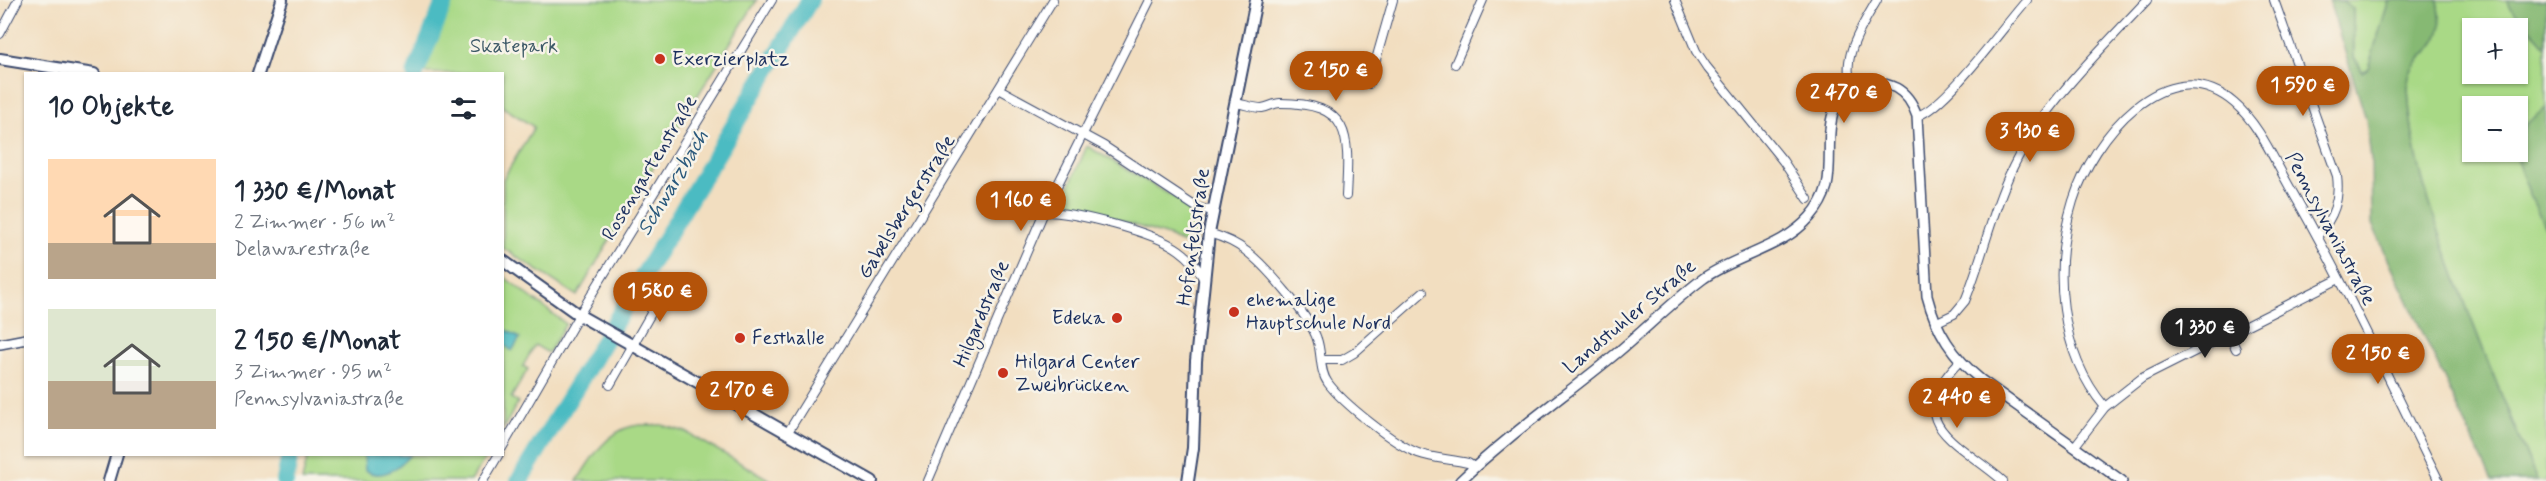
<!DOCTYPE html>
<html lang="de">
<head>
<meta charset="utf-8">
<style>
  :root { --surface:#fff; --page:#f2f2f3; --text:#1f2937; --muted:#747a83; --accent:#b45309 }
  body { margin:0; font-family:Mynerve,sans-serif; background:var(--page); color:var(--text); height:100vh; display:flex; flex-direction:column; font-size:22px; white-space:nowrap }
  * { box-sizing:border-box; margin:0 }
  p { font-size:20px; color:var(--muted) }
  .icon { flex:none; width:33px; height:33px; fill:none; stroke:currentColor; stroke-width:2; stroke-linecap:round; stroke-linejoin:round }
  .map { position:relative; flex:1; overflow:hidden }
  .side { position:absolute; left:24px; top:72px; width:480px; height:384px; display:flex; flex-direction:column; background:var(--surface); border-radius:0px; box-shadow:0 2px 4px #0004 }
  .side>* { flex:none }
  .fabs { position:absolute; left:2462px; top:18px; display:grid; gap:12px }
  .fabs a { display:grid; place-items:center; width:66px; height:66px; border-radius:0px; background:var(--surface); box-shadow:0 2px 4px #0004; font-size:30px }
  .price { position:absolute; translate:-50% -51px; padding:0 14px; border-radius:21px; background:var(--accent); color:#fff; font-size:20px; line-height:39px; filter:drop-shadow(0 2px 3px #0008) }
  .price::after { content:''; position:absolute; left:50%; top:36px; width:18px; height:14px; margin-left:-9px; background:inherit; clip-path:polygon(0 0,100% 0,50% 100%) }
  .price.active { background:#222; color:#fff }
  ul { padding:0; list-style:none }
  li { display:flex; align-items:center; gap:18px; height:150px; padding:0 24px }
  li span { display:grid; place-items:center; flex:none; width:168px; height:120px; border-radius:0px; color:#555 }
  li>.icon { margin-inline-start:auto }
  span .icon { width:72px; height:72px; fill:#fffc; stroke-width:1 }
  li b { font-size:26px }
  h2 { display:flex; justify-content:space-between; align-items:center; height:72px; padding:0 24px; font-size:26px }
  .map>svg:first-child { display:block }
  .green { fill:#a9d986; stroke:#628472; stroke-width:1.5; fill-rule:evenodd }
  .forest { fill:#86b973; stroke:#507468; stroke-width:1.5 }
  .water { fill:#4cbbc2; stroke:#347590; stroke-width:1.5 }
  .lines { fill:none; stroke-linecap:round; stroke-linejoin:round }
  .river { stroke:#4cbbc2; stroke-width:18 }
  .minor-casing { stroke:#3b496d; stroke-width:10 }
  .tertiary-casing { stroke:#3b496d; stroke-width:12 }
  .secondary-casing { stroke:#3b496d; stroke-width:14 }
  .minor { stroke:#fff; stroke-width:8 }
  .tertiary { stroke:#fff; stroke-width:9 }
  .secondary { stroke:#fff; stroke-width:10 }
  .poi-dot { fill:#c8321e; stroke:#f7f3e8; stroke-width:2 }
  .labels { text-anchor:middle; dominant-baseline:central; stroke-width:5; stroke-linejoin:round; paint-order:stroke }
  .park-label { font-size:20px; fill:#3e5a68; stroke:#f7f3e8 }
  .poi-label { font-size:20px; fill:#1b2f5e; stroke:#f7f3e8; text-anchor:start }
  .street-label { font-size:20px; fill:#1b2f5e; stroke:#f7f3e8 }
  .water-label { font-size:21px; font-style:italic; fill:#2a597c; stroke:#f7f3e8 }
</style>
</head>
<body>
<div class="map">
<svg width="2546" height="481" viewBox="0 0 2546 481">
  <rect width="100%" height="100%" fill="#f7f3e8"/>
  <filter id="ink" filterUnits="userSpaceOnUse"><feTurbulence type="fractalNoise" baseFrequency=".0167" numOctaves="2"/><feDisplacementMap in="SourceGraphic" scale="12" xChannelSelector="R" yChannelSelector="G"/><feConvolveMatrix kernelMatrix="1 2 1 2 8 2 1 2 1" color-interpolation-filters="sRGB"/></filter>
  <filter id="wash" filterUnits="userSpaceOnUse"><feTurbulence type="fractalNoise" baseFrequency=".008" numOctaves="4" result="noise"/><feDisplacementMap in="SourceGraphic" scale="24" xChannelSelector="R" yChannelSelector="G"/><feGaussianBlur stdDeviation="1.35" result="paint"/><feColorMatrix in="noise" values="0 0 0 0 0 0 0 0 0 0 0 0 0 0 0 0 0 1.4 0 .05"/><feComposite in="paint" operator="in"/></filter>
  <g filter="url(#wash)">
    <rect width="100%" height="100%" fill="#f2dec0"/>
    <g class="green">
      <polygon points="442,0 757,0 630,205 577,296 503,248 503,179 534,127 503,107 502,74 411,73"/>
      <polygon points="2329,0 2389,0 2368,68 2363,72 2354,57 2353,9 2343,1"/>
      <path d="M2438,0h70l2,7 36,40v61l-23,19 -6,11v-32h-45v46h42l16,43 16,34v252h-9c-30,-72 -60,-143 -86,-216 -22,-60 -40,-111 -43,-176 -2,-31 25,-33 32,-57 2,-9 -1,-23 -2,-32zM2472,28h45v46h-45z"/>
      <polygon points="1087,146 1199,212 1194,245 1181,243 1171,237 1062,202"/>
      <polygon points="503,276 566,324 548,353 535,345 523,366 528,369 511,398 518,402 503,429"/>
      <path d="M662,425l24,7 86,49h-195c13,-21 30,-50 56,-55 9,-2 20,-1 29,-1z"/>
      <polygon points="308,455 487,455 471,481 302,481"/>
    </g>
    <g class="forest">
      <path d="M2389,0h49c1,9 4,23 2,32 -7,24 -34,26 -32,57 3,65 21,116 43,176 26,73 56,144 86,216h-45l-120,-257 -1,-65 -5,-40 -37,-118h14l10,8 1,48 9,15 5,-4z"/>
      <polygon points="2508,0 2546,0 2546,47 2510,7"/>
      <path d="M2546,108v121l-16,-34 -16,-43h3c0,-22 12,-32 29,-44z"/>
    </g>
    <g class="water">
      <polygon points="503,328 520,338 512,351 504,345 503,347"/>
      <path d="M364,455v-1l46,1c-12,13 -28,26 -45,15z"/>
    </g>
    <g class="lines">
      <g class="river">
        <polyline points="415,74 445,0"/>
        <polyline points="285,481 290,454"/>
        <polyline points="519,481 810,0"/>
      </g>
    </g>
  </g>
  <g filter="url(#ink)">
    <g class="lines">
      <g class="minor-casing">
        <g id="minor">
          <polyline points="1675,0 1696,51 1706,66 1783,161 1808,199"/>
          <path d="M2274,0l63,176c3,24 -3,41 -19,59"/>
          <polyline points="0,34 18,0"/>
          <polyline points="1455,64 1483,0"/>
          <polyline points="1369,84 1393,0"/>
          <path d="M1854,88c-17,-26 10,-65 23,-88"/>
          <polyline points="999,89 1104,146 1196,207 1213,211"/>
          <path d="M1235,103c8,1 19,5 27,5 7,-1 12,-5 18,-5 73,0 69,34 66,93"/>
          <path d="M1917,116c29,-9 86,-89 110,-116"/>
          <path d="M1044,212c31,0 110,20 135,38 11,8 19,17 24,28"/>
          <path d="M1209,233c13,4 26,9 37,18 19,14 64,66 71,88 5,14 2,32 11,44 15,20 67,62 90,70 16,6 34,6 50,10l6,4"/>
          <polyline points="2218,312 2236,349"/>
          <path d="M1935,323l19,-9 11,-13c18,-44 27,-91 48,-134 31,-64 86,-115 134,-167"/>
          <polyline points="1322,360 1342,360 1354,353 1423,292"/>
          <path d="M1960,361c-62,63 -1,81 43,120"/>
          <polyline points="610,385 665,289"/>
          <path d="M2105,407c-46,-54 -53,-139 -32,-206 19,-61 93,-155 161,-98 25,21 39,55 55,83 55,95 101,196 150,295"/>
          <polyline points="788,432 1053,0"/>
          <polyline points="2074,447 2105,407 2142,378 2339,279"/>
          <polyline points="502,448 579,315 772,0"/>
          <polyline points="483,481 499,454"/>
          <polyline points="928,481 1044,212 1150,0"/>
        </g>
      </g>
      <g class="tertiary-casing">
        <g id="tertiary">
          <polyline points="0,344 26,339"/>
          <path d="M1460,481c49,-47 106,-86 158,-129 29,-24 56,-52 86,-74 33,-23 79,-30 106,-61 8,-9 14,-20 17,-31 8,-35 -11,-85 34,-100 12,-5 23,-4 35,2 11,6 17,16 21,28l10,180c9,35 26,61 54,84l141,101"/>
        </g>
      </g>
      <g class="secondary-casing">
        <g id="secondary">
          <polyline points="0,59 94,74"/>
          <polyline points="258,74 282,0"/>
          <polyline points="502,260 579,315 872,481"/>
          <polyline points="109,481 117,454"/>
          <polyline points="1188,481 1193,448 1196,361 1209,233 1256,0"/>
        </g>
      </g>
      <use href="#minor" class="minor"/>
      <use href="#tertiary" class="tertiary"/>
      <use href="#secondary" class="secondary"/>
    </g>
  </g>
  <g class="poi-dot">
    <circle cx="660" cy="59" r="6"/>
    <circle cx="1234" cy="312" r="6"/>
    <circle cx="1117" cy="318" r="6"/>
    <circle cx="740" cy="338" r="6"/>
    <circle cx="1003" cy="373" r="6"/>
  </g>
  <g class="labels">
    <g class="park-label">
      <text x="514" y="46">Skatepark</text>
    </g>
    <g class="poi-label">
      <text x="672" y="59">Exerzierplatz</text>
      <text x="1246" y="300">ehemalige<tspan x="1246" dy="23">Hauptschule Nord</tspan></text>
      <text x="1105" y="318" text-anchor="end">Edeka</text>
      <text x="752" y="338">Festhalle</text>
      <text x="1015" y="362">Hilgard Center<tspan x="1015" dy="23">Zweibrücken</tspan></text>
    </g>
    <g class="street-label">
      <text transform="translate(650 168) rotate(-59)">Rosengartenstraße</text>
      <text transform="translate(907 207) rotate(-58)">Gabelsbergerstraße</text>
      <text transform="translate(2330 229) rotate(62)">Pennsylvaniastraße</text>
      <text transform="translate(1194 237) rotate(-82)">Hofenfelsstraße</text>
      <text transform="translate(982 314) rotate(-67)">Hilgardstraße</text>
      <text transform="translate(1630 317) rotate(-40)">Landstuhler Straße</text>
    </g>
    <g class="water-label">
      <text transform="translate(673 183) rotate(-59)">Schwarzbach</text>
    </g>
  </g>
</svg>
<div class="fabs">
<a>+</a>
<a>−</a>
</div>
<b class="price" style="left:1336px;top:102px">2 150 €</b>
<b class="price" style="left:2303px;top:117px">1 590 €</b>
<b class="price" style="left:1844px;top:124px">2 470 €</b>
<b class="price" style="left:2030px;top:163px">3 130 €</b>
<b class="price" style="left:1021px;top:232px">1 160 €</b>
<b class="price" style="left:660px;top:323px">1 580 €</b>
<b class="price active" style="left:2205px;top:359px">1 330 €</b>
<b class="price" style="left:2378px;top:385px">2 150 €</b>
<b class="price" style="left:742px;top:422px">2 170 €</b>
<b class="price" style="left:1957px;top:429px">2 440 €</b>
<section class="side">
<h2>10 Objekte<svg class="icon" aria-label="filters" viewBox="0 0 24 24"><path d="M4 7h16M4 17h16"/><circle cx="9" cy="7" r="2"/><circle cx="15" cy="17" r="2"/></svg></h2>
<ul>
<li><span style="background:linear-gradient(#ffd9b3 70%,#b9a48a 0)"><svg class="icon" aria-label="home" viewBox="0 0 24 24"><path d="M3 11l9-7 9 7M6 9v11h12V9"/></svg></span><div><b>1 330 €/Monat</b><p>2 Zimmer · 56 m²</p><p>Delawarestraße</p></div></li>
<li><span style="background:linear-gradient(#dfe7d0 60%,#b9a48a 0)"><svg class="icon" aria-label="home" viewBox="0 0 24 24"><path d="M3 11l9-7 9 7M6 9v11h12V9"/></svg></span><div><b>2 150 €/Monat</b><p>3 Zimmer · 95 m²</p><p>Pennsylvaniastraße</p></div></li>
</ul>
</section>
</div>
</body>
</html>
